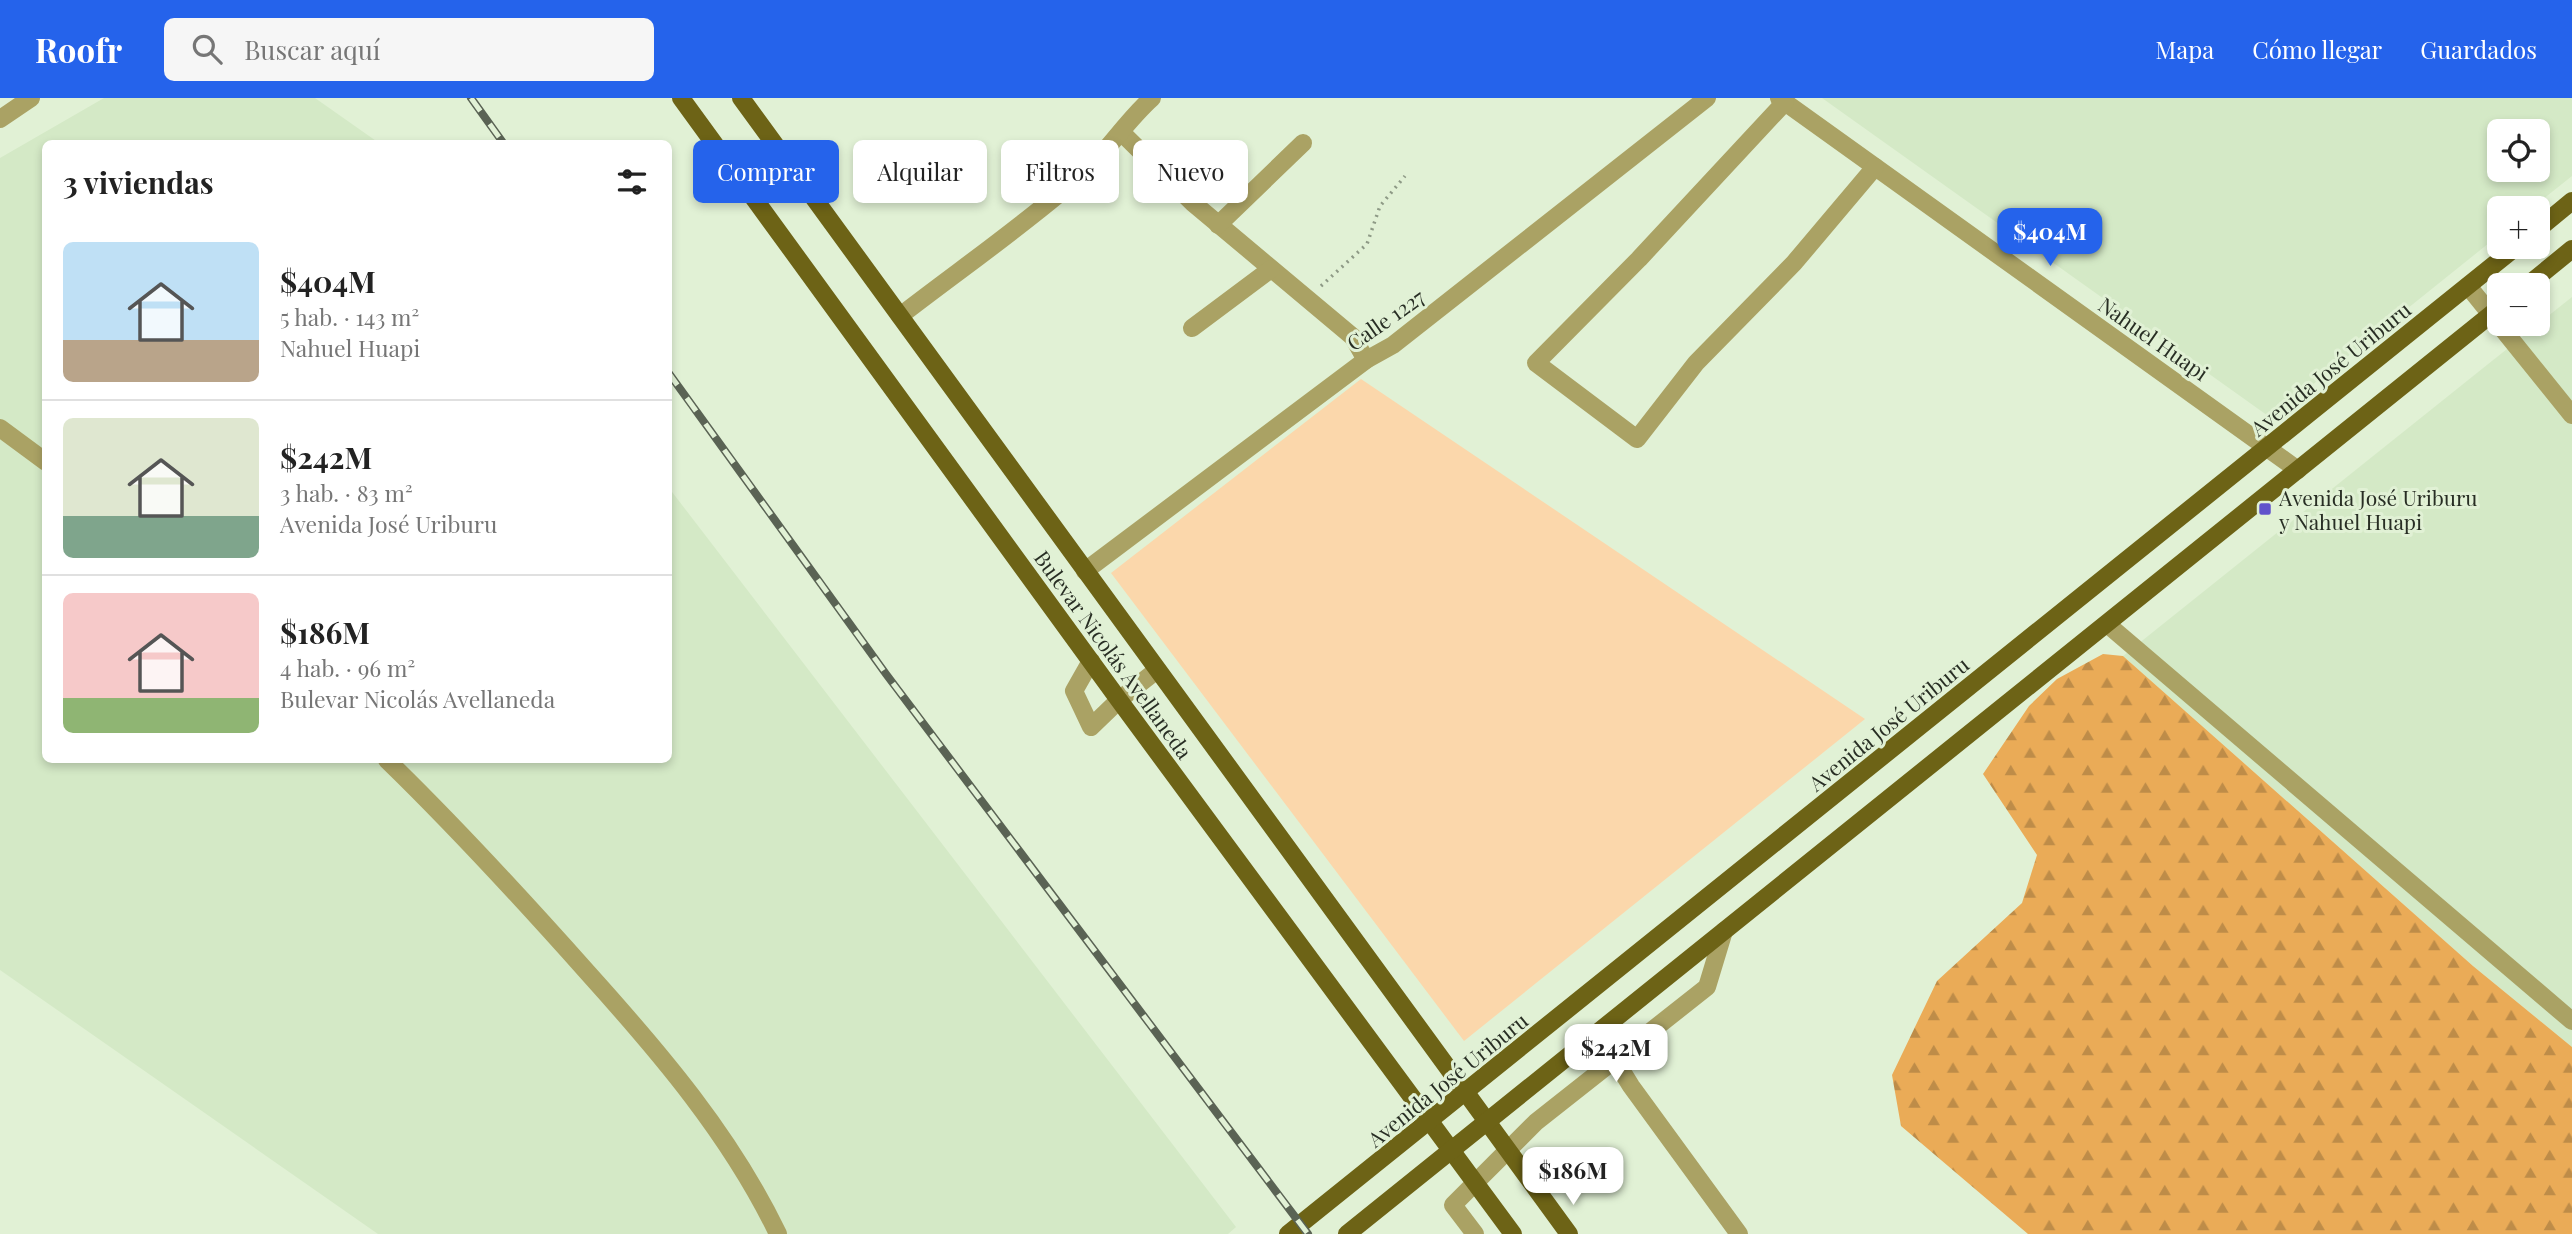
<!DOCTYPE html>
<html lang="es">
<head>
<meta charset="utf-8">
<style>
  :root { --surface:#fff; --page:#f6f6f6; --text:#222; --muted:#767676; --line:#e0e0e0; --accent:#2563eb }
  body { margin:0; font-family:"Playfair Display",serif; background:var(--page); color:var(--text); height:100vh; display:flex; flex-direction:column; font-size:26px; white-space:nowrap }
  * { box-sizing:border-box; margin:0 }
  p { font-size:23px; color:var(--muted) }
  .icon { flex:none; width:38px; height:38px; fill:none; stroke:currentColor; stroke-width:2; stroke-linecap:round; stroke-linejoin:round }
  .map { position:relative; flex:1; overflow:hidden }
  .details { position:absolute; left:42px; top:42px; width:630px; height:623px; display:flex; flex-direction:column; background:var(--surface); border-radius:10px; box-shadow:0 4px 10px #0003 }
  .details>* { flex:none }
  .top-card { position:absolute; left:693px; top:42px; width:665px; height:63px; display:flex; gap:14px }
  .fabs { position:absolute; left:2487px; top:21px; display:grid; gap:14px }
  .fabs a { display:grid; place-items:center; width:63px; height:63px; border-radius:10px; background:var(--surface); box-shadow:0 4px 10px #0003; font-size:35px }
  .price { position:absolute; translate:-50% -60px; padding:0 16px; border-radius:14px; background:#fff; color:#222; font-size:23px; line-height:46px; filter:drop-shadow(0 2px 4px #0008) }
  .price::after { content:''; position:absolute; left:50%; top:42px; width:21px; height:16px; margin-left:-10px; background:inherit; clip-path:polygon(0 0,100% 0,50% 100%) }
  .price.on { background:var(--accent); color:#fff }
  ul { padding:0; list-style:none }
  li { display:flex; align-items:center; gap:21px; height:175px; padding:0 21px }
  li+li { border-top:2px solid var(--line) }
  li span { display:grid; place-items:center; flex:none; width:196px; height:140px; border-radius:10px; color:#555 }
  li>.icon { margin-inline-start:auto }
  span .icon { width:84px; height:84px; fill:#fffc; stroke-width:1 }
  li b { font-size:30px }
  h2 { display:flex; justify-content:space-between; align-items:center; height:84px; padding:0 21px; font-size:30px }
  .tag { padding:0 24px; border-radius:10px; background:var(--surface); box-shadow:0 4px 10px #0003; font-size:24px; line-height:63px }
  .tag.on { background:var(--accent); color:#fff }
  header { display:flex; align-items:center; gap:42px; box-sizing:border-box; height:98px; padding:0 35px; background:var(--accent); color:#fff }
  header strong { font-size:33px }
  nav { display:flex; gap:38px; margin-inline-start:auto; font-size:24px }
  .search { width:490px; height:63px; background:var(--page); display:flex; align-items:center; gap:18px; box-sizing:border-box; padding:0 24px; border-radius:10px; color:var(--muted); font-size:26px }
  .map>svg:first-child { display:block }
  .built { fill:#d4e9c6; fill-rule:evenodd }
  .forest { fill:url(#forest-firs) }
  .garden { fill:#fbd7ab }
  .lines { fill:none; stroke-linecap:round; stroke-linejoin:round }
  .path { stroke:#8e9a86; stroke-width:3.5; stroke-dasharray:2 5; stroke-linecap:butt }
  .minor { stroke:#aaa264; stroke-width:18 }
  .major { stroke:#6d6316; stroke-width:18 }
  .rail-casing { stroke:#5a6354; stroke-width:8 }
  .rail { stroke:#e1f1d5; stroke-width:5; stroke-dasharray:16; stroke-linecap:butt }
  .poi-dot { fill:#6052cb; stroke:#e1f1d5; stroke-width:2.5 }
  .labels { text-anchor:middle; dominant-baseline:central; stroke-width:6; stroke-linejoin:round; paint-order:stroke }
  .street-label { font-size:21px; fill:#282e24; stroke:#e1f1d5 }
  .poi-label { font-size:21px; fill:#282e24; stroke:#e1f1d5; text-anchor:start }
</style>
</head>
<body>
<header>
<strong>Roofr</strong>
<div class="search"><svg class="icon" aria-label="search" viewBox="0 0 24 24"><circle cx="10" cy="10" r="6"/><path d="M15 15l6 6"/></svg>Buscar aquí</div>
<nav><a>Mapa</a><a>Cómo llegar</a><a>Guardados</a></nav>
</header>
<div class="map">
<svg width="2572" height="1136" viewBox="0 0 2572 1136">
  <defs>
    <pattern id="forest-firs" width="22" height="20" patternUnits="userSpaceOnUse" patternTransform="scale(1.75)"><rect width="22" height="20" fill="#eaab57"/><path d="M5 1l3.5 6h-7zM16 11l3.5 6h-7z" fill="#be8c48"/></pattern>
  </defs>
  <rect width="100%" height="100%" fill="#e1f1d5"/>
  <g class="built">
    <polygon points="104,0 315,0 379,45 46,46 46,662 668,662 669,390 1236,1129 1228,1136 378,1136 0,872 0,60"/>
    <path d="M1822,0h750v78l-40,32h-33v27l-228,183zM2499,33h39v39h-39z"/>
    <polygon points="2572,199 2572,949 2473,868 2123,558"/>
  </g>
  <polygon class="forest" points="2103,556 2123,558 2473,868 2572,949 2572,1136 2028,1136 1901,1028 1892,977 1937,883 2022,805 2037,757 1983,676 2029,608 2057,581"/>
  <polygon class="garden" points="1361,281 1865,621 1464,943 1111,475"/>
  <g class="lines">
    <polyline class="path" points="1321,188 1367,146 1380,108 1405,78"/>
    <g class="minor">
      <polyline points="1779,0 2298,372"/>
      <polyline points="1785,4 1639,161 1536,265 1637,341 1696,265 1794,165 1875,69"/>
      <polyline points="0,21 31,0"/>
      <polyline points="1121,34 1193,105 1353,239 1366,262"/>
      <polyline points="1218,127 1303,45"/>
      <polyline points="2468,188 2572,317"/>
      <path d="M900,218c58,-45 123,-90 179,-139 27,-23 46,-55 73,-79"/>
      <polyline points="1192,230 1271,171"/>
      <polyline points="0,330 46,364"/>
      <polyline points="1085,473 1366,262 1393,247 1707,0"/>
      <polyline points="2107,526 2572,923"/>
      <polyline points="1091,563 1074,593 1091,629 1119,602 1157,572"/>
      <path d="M387,662c70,68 136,140 201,213 72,80 143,163 190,261"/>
      <polyline points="1615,962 1631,988 1739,1136"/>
      <polyline points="1475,1136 1453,1107 1536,1024 1707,889 1724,833"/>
    </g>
    <g class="major">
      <polyline points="681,0 1119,602 1513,1136"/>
      <polyline points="741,0 1569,1136"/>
      <polyline points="2538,131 2572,103"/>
      <polyline points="2528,187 2572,151"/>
      <polyline points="1288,1136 2516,149"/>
      <polyline points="1347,1136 2499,210"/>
    </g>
    <g class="rail-casing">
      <g id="rail">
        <polyline points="471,0 504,46"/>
        <polyline points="668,274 886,576 1308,1136"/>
      </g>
    </g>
    <use href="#rail" class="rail"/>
  </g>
  <rect class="poi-dot" x="2258" y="404" width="14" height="14" rx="3.5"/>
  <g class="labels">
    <g class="street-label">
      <text transform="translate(1385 221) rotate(-35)">Calle 1227</text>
      <text transform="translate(2154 240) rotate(35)">Nahuel Huapi</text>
      <text transform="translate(2330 270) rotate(-39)">Avenida José Uriburu</text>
      <text transform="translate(1114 556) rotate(54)">Bulevar Nicolás Avellaneda</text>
      <text transform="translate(1888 625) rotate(-39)">Avenida José Uriburu</text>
      <text transform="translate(1447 981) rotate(-39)">Avenida José Uriburu</text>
    </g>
    <g class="poi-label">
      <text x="2279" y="399">Avenida José Uriburu<tspan x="2279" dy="24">y Nahuel Huapi</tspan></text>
    </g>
  </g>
</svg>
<div class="fabs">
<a><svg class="icon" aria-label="locate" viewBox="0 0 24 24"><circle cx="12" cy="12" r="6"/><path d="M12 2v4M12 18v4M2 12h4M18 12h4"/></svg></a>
<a>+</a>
<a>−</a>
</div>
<b class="price on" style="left:2050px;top:170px">$404M</b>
<b class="price" style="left:1616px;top:986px">$242M</b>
<b class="price" style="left:1573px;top:1109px">$186M</b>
<div class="top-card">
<a class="tag on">Comprar</a>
<a class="tag">Alquilar</a>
<a class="tag">Filtros</a>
<a class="tag">Nuevo</a>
</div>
<section class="details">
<h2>3 viviendas<svg class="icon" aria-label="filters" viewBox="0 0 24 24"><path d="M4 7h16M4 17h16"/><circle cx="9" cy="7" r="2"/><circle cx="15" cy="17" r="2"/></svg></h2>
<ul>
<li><span style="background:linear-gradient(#bfe0f5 70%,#b9a48a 0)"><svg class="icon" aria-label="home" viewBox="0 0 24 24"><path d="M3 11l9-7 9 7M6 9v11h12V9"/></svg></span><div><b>$404M</b><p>5 hab. · 143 m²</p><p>Nahuel Huapi</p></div></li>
<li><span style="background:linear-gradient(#dfe7d0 70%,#7fa58c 0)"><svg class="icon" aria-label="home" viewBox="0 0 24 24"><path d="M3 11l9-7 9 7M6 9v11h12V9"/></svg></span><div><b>$242M</b><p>3 hab. · 83 m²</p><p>Avenida José Uriburu</p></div></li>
<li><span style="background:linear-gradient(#f6c9c9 75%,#8fb573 0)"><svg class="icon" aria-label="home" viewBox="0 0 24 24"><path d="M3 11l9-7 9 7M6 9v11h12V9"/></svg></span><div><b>$186M</b><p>4 hab. · 96 m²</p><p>Bulevar Nicolás Avellaneda</p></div></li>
</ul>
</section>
</div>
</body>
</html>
